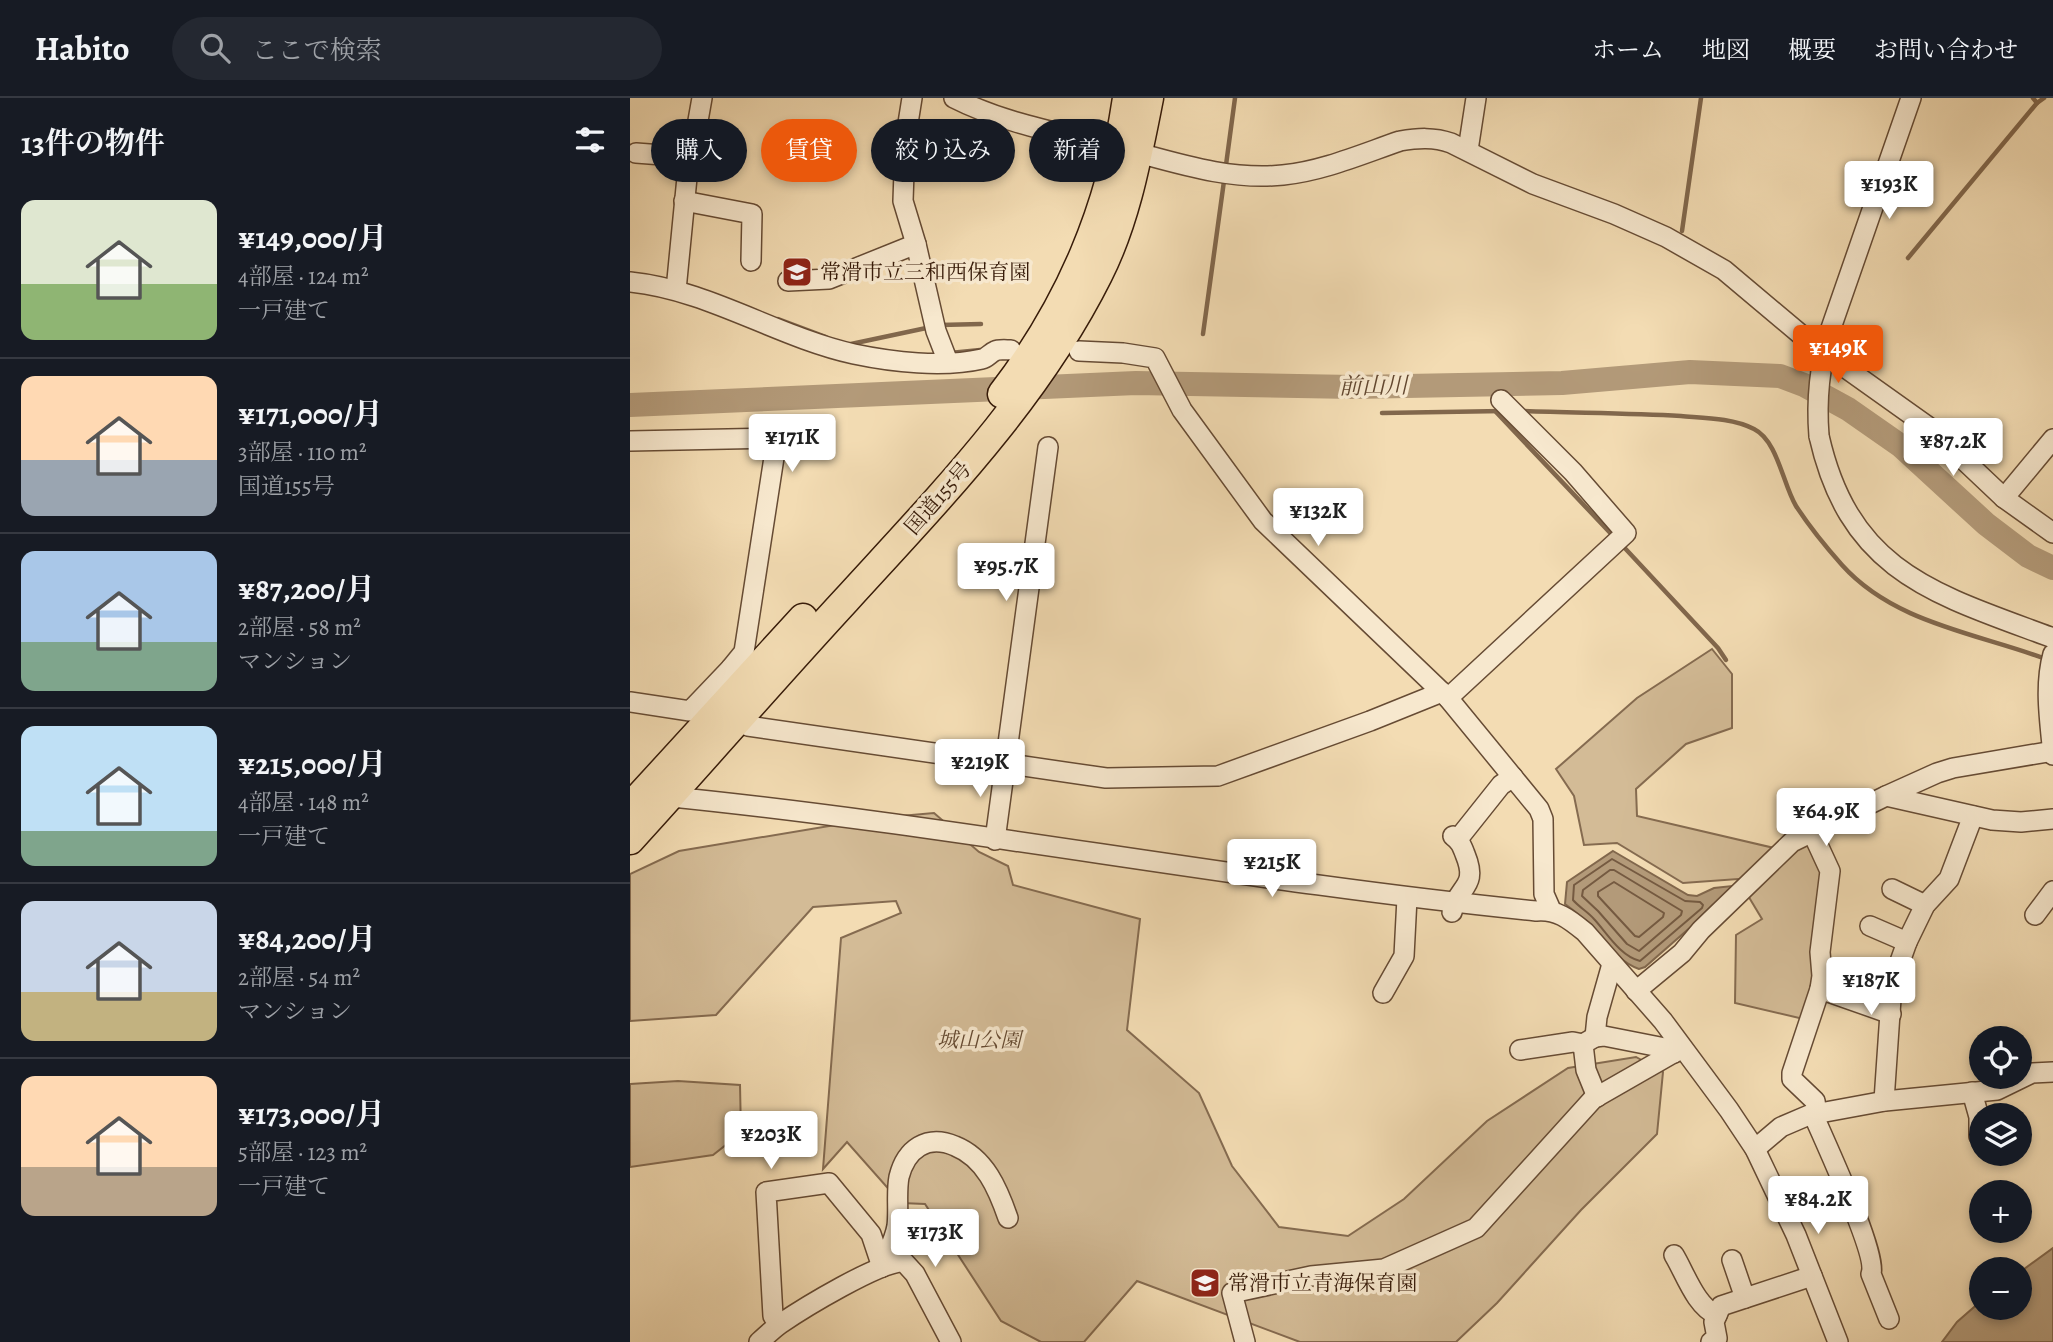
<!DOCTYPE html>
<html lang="ja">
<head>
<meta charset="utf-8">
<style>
  :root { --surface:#171b24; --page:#242831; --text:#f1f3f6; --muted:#9ea1a6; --line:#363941; --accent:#ea580c }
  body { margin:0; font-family:Alegreya,"Noto Serif JP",serif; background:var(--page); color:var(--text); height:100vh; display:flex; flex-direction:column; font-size:26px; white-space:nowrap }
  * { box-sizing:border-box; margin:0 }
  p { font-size:23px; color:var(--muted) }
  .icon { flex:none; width:38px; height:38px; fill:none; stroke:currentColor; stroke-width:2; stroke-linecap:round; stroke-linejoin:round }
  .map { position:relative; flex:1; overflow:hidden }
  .side { display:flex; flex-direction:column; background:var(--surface); width:630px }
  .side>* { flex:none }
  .guide { position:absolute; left:21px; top:21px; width:665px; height:63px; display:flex; gap:14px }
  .buttons { position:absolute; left:1339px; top:928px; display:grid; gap:14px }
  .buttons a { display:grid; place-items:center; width:63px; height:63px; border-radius:50%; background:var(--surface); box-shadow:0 4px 10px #0003; font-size:35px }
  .price { position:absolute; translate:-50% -60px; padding:0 16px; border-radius:7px; background:#fff; color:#222; font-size:23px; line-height:46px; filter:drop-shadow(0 2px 4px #0008) }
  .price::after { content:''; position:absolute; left:50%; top:42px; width:21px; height:16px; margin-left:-10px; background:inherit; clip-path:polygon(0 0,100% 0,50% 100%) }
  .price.active { background:var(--accent); color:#fff }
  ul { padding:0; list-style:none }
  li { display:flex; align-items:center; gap:21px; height:175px; padding:0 21px }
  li+li { border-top:2px solid var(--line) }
  li span { display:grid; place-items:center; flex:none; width:196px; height:140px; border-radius:14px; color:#555 }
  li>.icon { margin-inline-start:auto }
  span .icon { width:84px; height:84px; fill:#fffc; stroke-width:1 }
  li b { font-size:30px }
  h2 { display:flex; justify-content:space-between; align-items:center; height:84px; padding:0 21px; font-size:30px }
  .chip { padding:0 24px; border-radius:32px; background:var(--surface); box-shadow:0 4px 10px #0003; font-size:24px; line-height:63px }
  .chip.active { background:var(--accent); color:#fff }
  header { display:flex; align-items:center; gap:42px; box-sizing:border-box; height:98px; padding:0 35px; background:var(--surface); border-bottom:2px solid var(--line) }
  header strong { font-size:33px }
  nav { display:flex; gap:38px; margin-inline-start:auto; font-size:24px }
  .search { width:490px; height:63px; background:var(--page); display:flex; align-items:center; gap:18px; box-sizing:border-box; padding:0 24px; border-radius:38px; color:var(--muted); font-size:26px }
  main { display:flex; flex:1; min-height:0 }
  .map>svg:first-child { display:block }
  .green { fill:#d3bb96; stroke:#856b50; stroke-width:2 }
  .water { fill:#b39a79; stroke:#81674c; stroke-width:2 }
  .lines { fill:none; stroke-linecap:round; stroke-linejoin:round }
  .shore { stroke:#755a41; stroke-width:2 }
  .stream { stroke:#81674c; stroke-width:4.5 }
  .river { stroke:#b39a79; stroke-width:24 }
  .minor-casing { stroke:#664b34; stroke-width:22 }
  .highway-casing { stroke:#371b09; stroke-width:31 }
  .minor { stroke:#f7e8ce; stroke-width:19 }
  .highway { stroke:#f3dcb3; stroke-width:28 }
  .minor-bridge-casing { stroke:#664b34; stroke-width:22; stroke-linecap:butt }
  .minor-bridge { stroke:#f7e8ce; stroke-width:19 }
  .labels { text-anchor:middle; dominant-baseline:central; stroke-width:7; stroke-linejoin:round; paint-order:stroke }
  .poi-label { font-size:21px; fill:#371b09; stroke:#f7e8ce; text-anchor:start }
  .street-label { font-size:21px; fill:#371b09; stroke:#f7e8ce }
  .park-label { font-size:21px; font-style:italic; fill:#664b33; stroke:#f7e8ce }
  .water-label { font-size:23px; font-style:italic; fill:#624730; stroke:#f7e8ce }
</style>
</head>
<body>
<header>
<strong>Habito</strong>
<div class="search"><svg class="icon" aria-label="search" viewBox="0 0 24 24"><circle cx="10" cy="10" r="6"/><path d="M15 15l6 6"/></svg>ここで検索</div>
<nav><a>ホーム</a><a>地図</a><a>概要</a><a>お問い合わせ</a></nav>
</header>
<main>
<section class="side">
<h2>13件の物件<svg class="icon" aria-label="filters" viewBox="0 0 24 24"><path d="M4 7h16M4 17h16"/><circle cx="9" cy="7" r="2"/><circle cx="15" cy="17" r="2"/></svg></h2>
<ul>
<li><span style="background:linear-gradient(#dfe7d0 60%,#8fb573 0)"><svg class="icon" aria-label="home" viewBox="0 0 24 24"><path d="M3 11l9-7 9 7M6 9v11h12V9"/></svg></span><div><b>¥149,000/月</b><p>4部屋 · 124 m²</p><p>一戸建て</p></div></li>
<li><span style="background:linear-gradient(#ffd9b3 60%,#9aa5b1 0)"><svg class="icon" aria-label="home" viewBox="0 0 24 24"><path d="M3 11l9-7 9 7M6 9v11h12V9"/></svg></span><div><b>¥171,000/月</b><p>3部屋 · 110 m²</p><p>国道155号</p></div></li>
<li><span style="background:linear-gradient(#a9c7e8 65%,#7fa58c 0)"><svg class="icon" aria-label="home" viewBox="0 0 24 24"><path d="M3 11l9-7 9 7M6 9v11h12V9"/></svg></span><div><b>¥87,200/月</b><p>2部屋 · 58 m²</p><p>マンション</p></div></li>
<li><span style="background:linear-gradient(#bfe0f5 75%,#7fa58c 0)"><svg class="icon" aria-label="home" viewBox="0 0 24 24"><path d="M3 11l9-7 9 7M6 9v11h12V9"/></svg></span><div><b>¥215,000/月</b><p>4部屋 · 148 m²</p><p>一戸建て</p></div></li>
<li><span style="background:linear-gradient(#c9d6e8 65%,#c2b280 0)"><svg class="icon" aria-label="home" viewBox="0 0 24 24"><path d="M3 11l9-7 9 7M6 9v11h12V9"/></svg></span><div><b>¥84,200/月</b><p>2部屋 · 54 m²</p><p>マンション</p></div></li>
<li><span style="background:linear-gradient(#ffd9b3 65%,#b9a48a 0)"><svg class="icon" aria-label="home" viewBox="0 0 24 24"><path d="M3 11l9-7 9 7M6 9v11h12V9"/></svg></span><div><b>¥173,000/月</b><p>5部屋 · 123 m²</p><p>一戸建て</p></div></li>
</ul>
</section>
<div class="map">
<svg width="1423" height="1244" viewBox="0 0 1423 1244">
  <rect width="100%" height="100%" fill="#f3dcb3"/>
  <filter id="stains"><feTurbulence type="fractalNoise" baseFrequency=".00286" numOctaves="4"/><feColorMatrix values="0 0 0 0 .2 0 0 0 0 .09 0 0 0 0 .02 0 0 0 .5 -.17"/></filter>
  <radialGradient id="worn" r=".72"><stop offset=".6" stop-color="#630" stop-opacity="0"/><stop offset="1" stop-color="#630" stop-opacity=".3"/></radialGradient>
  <g class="green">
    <polygon points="1082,551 1102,576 1102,630 1056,646 1006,691 1007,718 1157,753 1179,743 1193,771 1178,922 1105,905 1106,837 1132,821 1108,781 1053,785 987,745 954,747 944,698 926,671 1007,600"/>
    <polygon points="304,715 349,754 378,768 383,787 510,821 497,932 569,995 602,1068 649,1129 718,1138 774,1101 857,1023 938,970 1006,959 1033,974 1027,1036 951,1112 867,1205 826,1244 670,1244 507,1183 454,1244 411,1244 371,1223 295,1106 271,1105 217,1044 193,1071 211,840 271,815 266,803 183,809 86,917 0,923 0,776 49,753 247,720"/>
    <polygon points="48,983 110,987 111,1035 83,1057 0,1069 0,986"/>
  </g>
  <g class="water">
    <path d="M983,753l75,44 9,1 17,-8 18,-2 1,4 -88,77 -6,2c-23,-8 -34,-30 -51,-47 -7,-6 -15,-12 -23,-18l2,-22z"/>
    <polygon points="1423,1150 1423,1244 1312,1244 1327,1224 1351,1203 1351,1209 1390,1209 1390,1174"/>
  </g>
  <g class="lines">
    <g class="shore">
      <path d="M982,761l73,42 15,1 3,3 -1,3 -62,53c-20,-5 -33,-28 -46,-42 -6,-7 -15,-12 -21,-19l1,-15z"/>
      <polygon points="980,772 984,772 1052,813 1051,817 1009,853 997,846 968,813 952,798 953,792"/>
      <polygon points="984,784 1034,815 1033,819 1009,839 1005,838 968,798 968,794"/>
    </g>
    <g class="stream">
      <polyline points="1403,0 1407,5 1414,0"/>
      <polyline points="596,67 605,0"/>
      <polyline points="1052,133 1071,0"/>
      <polyline points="1278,160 1407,5"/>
      <polyline points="148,221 196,239"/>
      <polyline points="310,227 351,226"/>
      <polyline points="573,236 594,83"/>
      <polyline points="221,246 301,229"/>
      <polyline points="320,255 350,252"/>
      <path d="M892,313c53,2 106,2 159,5 23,2 51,2 73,13 24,12 29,56 42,77 13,20 30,41 46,59 52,58 134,68 204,94"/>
      <polyline points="866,314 985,440"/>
      <polyline points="752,315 873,313"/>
      <polyline points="991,446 1088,550 1096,562"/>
    </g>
    <polyline class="river" points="0,307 506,285 723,289 932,285 1060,274 1150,278 1174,287 1218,311 1271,348 1356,426 1398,458 1423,470"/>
    <g class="minor-casing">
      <g id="minor">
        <polyline points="282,0 275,44 273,103 286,146 306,233 318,264"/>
        <path d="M324,0c51,26 108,35 162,49 55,14 110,34 167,28 40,-4 79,-21 117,-34 18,-3 34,-4 51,2l82,41 81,30 52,23 58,33 88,74 118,84 74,70 49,35"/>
        <polyline points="838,52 846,0"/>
        <polyline points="6,55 59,59"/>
        <polyline points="54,103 122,116 121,163"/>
        <polyline points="158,183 199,181 286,146"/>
        <path d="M0,184c79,8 147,55 224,72 38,8 89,14 128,5 5,-1 8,-6 13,-8 4,-2 11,-1 16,-1"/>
        <polyline points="46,192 59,59 66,34 72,0"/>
        <polyline points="1200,233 1281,0"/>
        <polyline points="449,253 493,255 525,260 552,312 633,423 818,600 909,711 913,721 914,796 921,812"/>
        <path d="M1189,338c31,137 116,158 234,202"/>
        <polyline points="0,343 147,340 114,554 101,570"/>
        <polyline points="1374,400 1423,341"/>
        <path d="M1423,556c-9,32 -3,68 0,101"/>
        <polyline points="818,600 996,435 943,374 871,302"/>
        <polyline points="0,604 60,613 101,570 109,578"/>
        <polyline points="107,621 118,628 476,680 588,678 740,623 812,594"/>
        <path d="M32,698c293,29 582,86 874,115 21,-2 33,8 49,21l78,89 66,89 26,39 41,86 42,107"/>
        <polyline points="1256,698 1307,675 1323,670 1423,653"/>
        <polyline points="1182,734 1200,773 1190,854 1192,878 1190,891 1162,975 1162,981 1185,1003 1187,1016"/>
        <polyline points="828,741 871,687 883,679"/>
        <polyline points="365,742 418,349"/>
        <polyline points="1262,791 1295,807"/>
        <path d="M822,814c6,-27 27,-24 13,-58 -3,-8 -5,-13 -12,-18"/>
        <polyline points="1405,817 1423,793"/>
        <polyline points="1240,828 1277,844 1295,807 1319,781 1343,718"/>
        <polyline points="982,866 967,919 965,939 974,938 1040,951 1044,955"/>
        <polyline points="1190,891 1261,916"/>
        <polyline points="1006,893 1052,855 1071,832 1162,744 1256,698 1362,722 1391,724 1423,721"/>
        <polyline points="753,895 774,858 777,800"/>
        <polyline points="965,939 953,946 956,972 967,999"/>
        <polyline points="890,952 943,944 953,946"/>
        <polyline points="1342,994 1349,1019 1349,1038"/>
        <polyline points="1254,1003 1262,886 1277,844"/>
        <path d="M1183,1016c11,26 65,141 58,160l18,45"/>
        <polyline points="1125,1051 1151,1029 1179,1017 1255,1003 1367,992 1402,975 1423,974"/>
        <path d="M1044,1157c11,18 22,52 43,60"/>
        <polyline points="1102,1162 1115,1200"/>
        <path d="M252,1169c5,-13 13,-28 15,-41 2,-16 -1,-33 2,-49 7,-28 28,-43 56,-31 30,12 43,43 53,72"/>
        <polyline points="149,1226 143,1218 136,1094 199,1085 241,1136 252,1169"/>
        <path d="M129,1244c7,-6 14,-13 21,-18 22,-15 100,-63 124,-62l11,12 36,68"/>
        <polyline points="615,1244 602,1195 681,1178 754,1171 846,1130 963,1001 1052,950"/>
        <polyline points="1081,1244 1087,1240 1084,1224 1091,1208 1182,1178"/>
      </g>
    </g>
    <g class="highway-casing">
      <g id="highway">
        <path d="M372,296c68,-89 109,-185 125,-296"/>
        <polyline points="0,709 173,520"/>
        <path d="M0,742c73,-80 143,-161 216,-240 93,-102 190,-201 252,-325 28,-55 39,-117 51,-177"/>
      </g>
    </g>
    <use href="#minor" class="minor"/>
    <use href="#highway" class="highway"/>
    <g class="minor-bridge-casing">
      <path id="minor-bridge" d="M1189,338c-3,-37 0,-69 11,-105"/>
    </g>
    <use href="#minor-bridge" class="minor-bridge"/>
  </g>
  <defs>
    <g id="school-square" transform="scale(1.575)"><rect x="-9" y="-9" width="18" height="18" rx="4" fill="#8f2418" stroke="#f7e8ce"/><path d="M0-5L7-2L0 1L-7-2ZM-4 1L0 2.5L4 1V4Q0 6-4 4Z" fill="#fff"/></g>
  </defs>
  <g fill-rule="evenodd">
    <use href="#school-square" x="167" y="174"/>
    <use href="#school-square" x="575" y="1185"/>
  </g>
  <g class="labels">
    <g class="poi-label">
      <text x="190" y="174">常滑市立三和西保育園</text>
      <text x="598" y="1185">常滑市立青海保育園</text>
    </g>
    <g class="street-label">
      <text transform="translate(308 400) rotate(-49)">国道155号</text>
    </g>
    <g class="park-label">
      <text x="349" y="942">城山公園</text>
    </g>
    <g class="water-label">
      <text transform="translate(743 288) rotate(-1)">前山川</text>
    </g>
  </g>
  <rect width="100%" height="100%" filter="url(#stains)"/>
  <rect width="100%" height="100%" fill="url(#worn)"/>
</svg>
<div class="buttons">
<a><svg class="icon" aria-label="locate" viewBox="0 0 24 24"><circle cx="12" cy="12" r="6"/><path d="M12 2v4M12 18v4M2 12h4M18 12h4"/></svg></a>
<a><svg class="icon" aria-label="layers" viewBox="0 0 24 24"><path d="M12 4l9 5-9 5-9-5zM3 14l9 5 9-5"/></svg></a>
<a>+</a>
<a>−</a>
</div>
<b class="price" style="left:1259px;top:123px">¥193K</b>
<b class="price active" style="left:1208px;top:287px">¥149K</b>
<b class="price" style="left:162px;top:376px">¥171K</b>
<b class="price" style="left:1323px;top:380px">¥87.2K</b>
<b class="price" style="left:688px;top:450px">¥132K</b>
<b class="price" style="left:376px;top:505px">¥95.7K</b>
<b class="price" style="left:350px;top:701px">¥219K</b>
<b class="price" style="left:1196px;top:750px">¥64.9K</b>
<b class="price" style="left:642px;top:801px">¥215K</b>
<b class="price" style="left:1241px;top:919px">¥187K</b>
<b class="price" style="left:141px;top:1073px">¥203K</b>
<b class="price" style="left:1188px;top:1138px">¥84.2K</b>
<b class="price" style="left:305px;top:1171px">¥173K</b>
<div class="guide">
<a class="chip">購入</a>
<a class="chip active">賃貸</a>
<a class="chip">絞り込み</a>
<a class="chip">新着</a>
</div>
</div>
</main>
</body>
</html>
